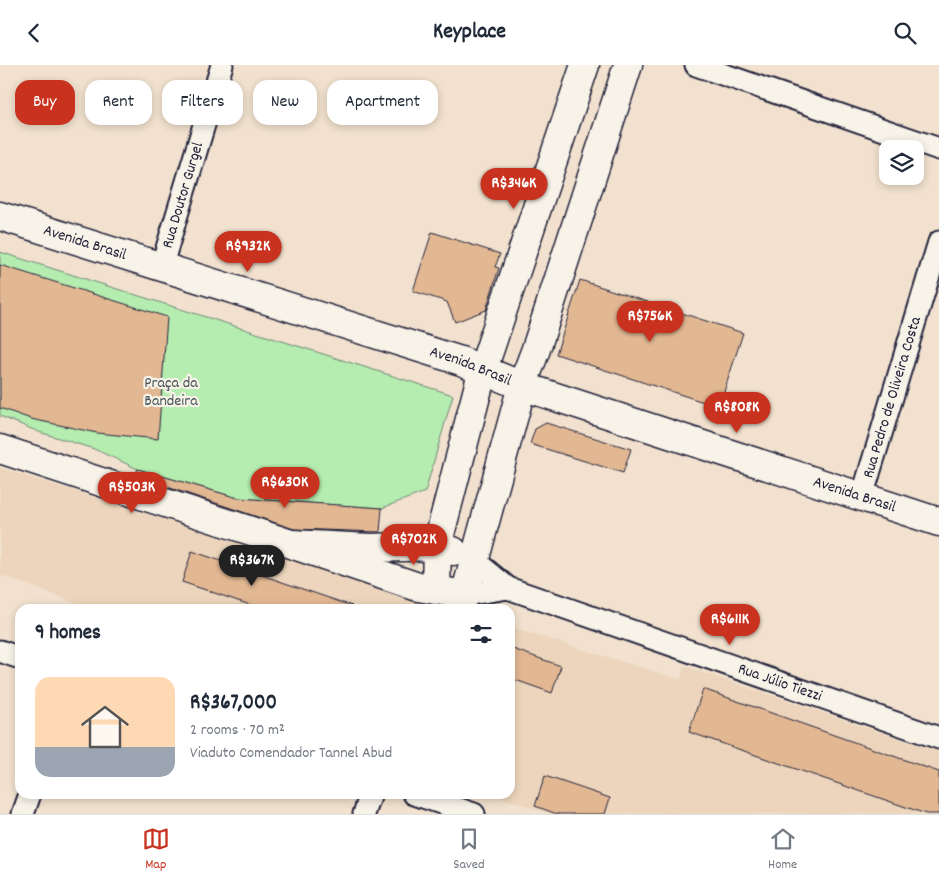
<!DOCTYPE html>
<html lang="en">
<head>
<meta charset="utf-8">
<style>
  :root { --surface:#fff; --page:#f2f2f3; --text:#1f2937; --muted:#747a83; --line:#e0e1e3; --accent:#c8321e }
  body { margin:0; font-family:Dekko,sans-serif; background:var(--page); color:var(--text); height:100vh; display:flex; flex-direction:column; font-size:19px; white-space:nowrap }
  * { box-sizing:border-box; margin:0 }
  p { font-size:16px; color:var(--muted) }
  .icon { flex:none; width:28px; height:28px; fill:none; stroke:currentColor; stroke-width:2; stroke-linecap:round; stroke-linejoin:round }
  .map { position:relative; flex:1; overflow:hidden }
  .sheet { position:absolute; left:15px; top:539px; width:500px; height:195px; display:flex; flex-direction:column; background:var(--surface); border-radius:15px; box-shadow:0 2px 8px #0003 }
  .sheet>* { flex:none }
  .top-card { position:absolute; left:15px; top:15px; width:500px; height:45px; display:flex; gap:10px }
  .controls { position:absolute; left:879px; top:75px; display:grid; gap:10px }
  .controls a { display:grid; place-items:center; width:45px; height:45px; border-radius:10px; background:var(--surface); box-shadow:0 2px 8px #0003; font-size:25px }
  .price { position:absolute; translate:-50% -42px; padding:0 11px; border-radius:18px; background:var(--accent); color:#fff; font-size:16px; line-height:32px; filter:drop-shadow(0 1px 2px #0008) }
  .price::after { content:''; position:absolute; left:50%; top:30px; width:15px; height:11px; margin-left:-8px; background:inherit; clip-path:polygon(0 0,100% 0,50% 100%) }
  .price.active { background:#222; color:#fff }
  ul { padding:0; list-style:none }
  li { display:flex; align-items:center; gap:15px; height:125px; padding:0 20px }
  li+li { border-top:1px solid var(--line) }
  li span { display:grid; place-items:center; flex:none; width:140px; height:100px; border-radius:15px; color:#555 }
  li>.icon { margin-inline-start:auto }
  span .icon { width:60px; height:60px; fill:#fffc; stroke-width:1 }
  li b { font-size:21px }
  h2 { display:flex; justify-content:space-between; align-items:center; height:60px; padding:0 20px; font-size:21px }
  .chip { padding:0 18px; border-radius:15px; background:var(--surface); box-shadow:0 2px 8px #0003; font-size:18px; line-height:45px }
  .chip.active { background:var(--accent); color:#fff }
  header { display:flex; justify-content:space-between; align-items:center; height:65px; padding:0 20px; background:var(--surface); font-size:22px; font-weight:700 }
  .tab-bar { display:flex; justify-content:space-around; align-items:center; height:70px; border-top:1px solid var(--line); background:var(--surface); font-size:14px; color:var(--muted) }
  .tab-bar a { display:grid; justify-items:center; gap:2px }
  .tab-bar .active { color:var(--accent) }
  .map>svg:first-child { display:block }
  .built { fill:#ecd5bc }
  .green { fill:#b5ecaf; stroke:#6c8775 }
  .building { fill:#e2b893; stroke:#22223b }
  .lines { fill:none; stroke-linecap:round; stroke-linejoin:round }
  .street-casing { stroke:#22223b; stroke-width:25 }
  .secondary-casing { stroke:#22223b; stroke-width:31 }
  .street { stroke:#f7f3e8; stroke-width:21 }
  .secondary { stroke:#f7f3e8; stroke-width:28 }
  .labels { text-anchor:middle; dominant-baseline:central; stroke-width:4.5; stroke-linejoin:round; paint-order:stroke }
  .street-label { font-size:16px; fill:#22223b; stroke:#f7f3e8 }
  .park-label { font-size:16px; fill:#475458; stroke:#f7f3e8 }
</style>
</head>
<body>
<header><svg class="icon" aria-label="back" viewBox="0 0 24 24"><path d="M15 5l-7 7 7 7"/></svg>Keyplace<svg class="icon" aria-label="search" viewBox="0 0 24 24"><circle cx="10" cy="10" r="6"/><path d="M15 15l6 6"/></svg></header>
<div class="map">
<svg width="939" height="749" viewBox="0 0 939 749">
  <rect width="100%" height="100%" fill="#f1e1ce"/>
  <filter id="ink" filterUnits="userSpaceOnUse"><feTurbulence type="fractalNoise" baseFrequency=".02" numOctaves="2"/><feDisplacementMap in="SourceGraphic" scale="10" xChannelSelector="R" yChannelSelector="G"/><feConvolveMatrix kernelMatrix="1 2 1 2 8 2 1 2 1" color-interpolation-filters="sRGB"/></filter>
  <g filter="url(#ink)">
    <g class="built">
      <polygon points="0,403 451,544 87,544 69,535 0,510"/>
      <polygon points="510,562 681,615 684,601 939,687 939,749 552,749 490,729 510,729"/>
    </g>
    <polygon class="green" points="0,187 453,330 425,427 382,443 238,433 138,404 94,384 39,367 0,351"/>
    <g class="building">
      <polygon points="432,167 500,189 495,202 499,203 486,245 455,257 447,237 413,226"/>
      <polygon points="0,200 167,252 158,374 97,368 31,354 0,343"/>
      <polygon points="580,215 743,268 719,342 556,289"/>
      <polygon points="546,358 631,384 623,408 530,379 535,364"/>
      <polygon points="138,404 238,433 382,443 380,467 294,464 134,411"/>
      <polygon points="192,486 352,541 351,544 262,544 182,517"/>
      <polygon points="510,583 561,601 552,628 510,613"/>
      <polygon points="703,624 939,707 939,749 926,749 689,667"/>
      <polygon points="545,711 610,733 605,749 557,749 535,741"/>
    </g>
    <g class="lines">
      <g class="street-casing">
        <g id="street">
          <polyline points="696,0 939,84"/>
          <path id="s1" d="M161,203l61,-203"/>
          <path id="s2" d="M862,432l77,-255"/>
          <path id="s3" d="M474,495l34,28 431,150"/>
          <polyline points="465,530 508,523"/>
          <polyline points="0,586 20,593"/>
          <polyline points="414,729 474,749"/>
          <polyline points="23,749 30,729"/>
          <polyline points="364,749 371,729"/>
        </g>
      </g>
      <g class="secondary-casing">
        <g id="secondary">
          <path id="s4" d="M0,151l461,145 61,25 417,136"/>
          <polyline points="0,384 291,479 370,483 437,481 453,486"/>
          <polyline points="291,479 418,522 465,530 522,321 536,284 628,0"/>
          <polyline points="436,525 437,481 483,304 585,0"/>
        </g>
      </g>
      <use href="#street" class="street"/>
      <use href="#secondary" class="secondary"/>
    </g>
  </g>
  <g class="labels">
    <g class="street-label">
      <text stroke="none"><textPath href="#s1" startOffset="76">Rua Doutor Gurgel</textPath></text>
      <text stroke="none"><textPath href="#s4" startOffset="89">Avenida Brasil</textPath></text>
      <text stroke="none"><textPath href="#s4" startOffset="494">Avenida Brasil</textPath></text>
      <text stroke="none"><textPath href="#s2" startOffset="104">Rua Pedro de Oliveira Costa</textPath></text>
      <text stroke="none"><textPath href="#s4" startOffset="899">Avenida Brasil</textPath></text>
      <text stroke="none"><textPath href="#s3" startOffset="332">Rua Júlio Tiezzi</textPath></text>
    </g>
    <g class="park-label">
      <text x="171" y="318">Praça da<tspan x="171" dy="18">Bandeira</tspan></text>
    </g>
  </g>
</svg>
<div class="controls">
<a><svg class="icon" aria-label="layers" viewBox="0 0 24 24"><path d="M12 4l9 5-9 5-9-5zM3 14l9 5 9-5"/></svg></a>
</div>
<b class="price" style="left:514px;top:145px">R$346K</b>
<b class="price" style="left:248px;top:208px">R$932K</b>
<b class="price" style="left:650px;top:278px">R$756K</b>
<b class="price" style="left:737px;top:369px">R$808K</b>
<b class="price" style="left:285px;top:444px">R$630K</b>
<b class="price" style="left:132px;top:449px">R$503K</b>
<b class="price" style="left:414px;top:501px">R$702K</b>
<b class="price active" style="left:252px;top:522px">R$367K</b>
<b class="price" style="left:730px;top:581px">R$611K</b>
<div class="top-card">
<a class="chip active">Buy</a>
<a class="chip">Rent</a>
<a class="chip">Filters</a>
<a class="chip">New</a>
<a class="chip">Apartment</a>
</div>
<section class="sheet">
<h2>9 homes<svg class="icon" aria-label="filters" viewBox="0 0 24 24"><path d="M4 7h16M4 17h16"/><circle cx="9" cy="7" r="2"/><circle cx="15" cy="17" r="2"/></svg></h2>
<ul>
<li><span style="background:linear-gradient(#ffd9b3 70%,#9aa5b1 0)"><svg class="icon" aria-label="home" viewBox="0 0 24 24"><path d="M3 11l9-7 9 7M6 9v11h12V9"/></svg></span><div><b>R$367,000</b><p>2 rooms · 70 m²</p><p>Viaduto Comendador Tannel Abud</p></div></li>
</ul>
</section>
</div>
<nav class="tab-bar">
<a class="active"><svg class="icon" aria-label="map" viewBox="0 0 24 24"><path d="M3 6l6-2 6 2 6-2v14l-6 2-6-2-6 2zM9 4v14M15 6v14"/></svg>Map</a>
<a><svg class="icon" aria-label="saved" viewBox="0 0 24 24"><path d="M7 4h10v16l-5-4-5 4z"/></svg>Saved</a>
<a><svg class="icon" aria-label="home" viewBox="0 0 24 24"><path d="M3 11l9-7 9 7M6 9v11h12V9"/></svg>Home</a>
</nav>
</body>
</html>
